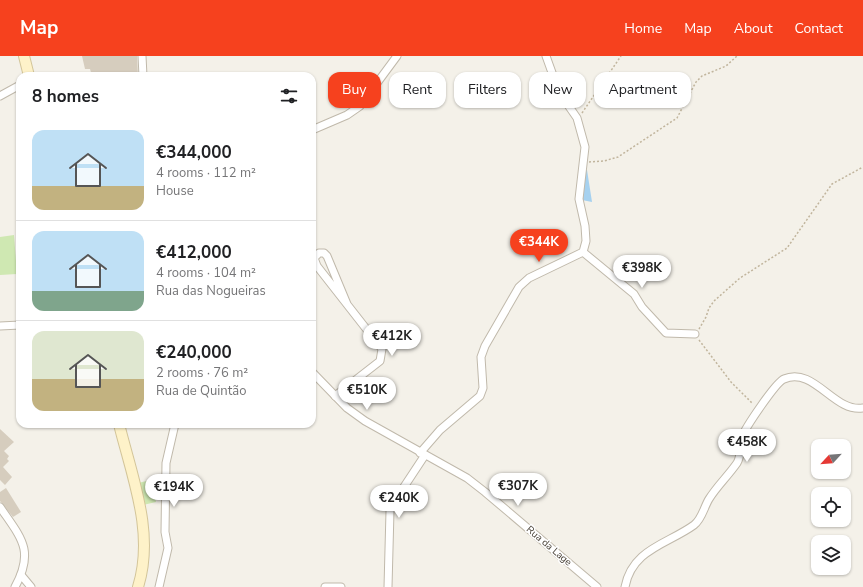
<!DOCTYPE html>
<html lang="en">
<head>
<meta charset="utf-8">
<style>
  :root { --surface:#fff; --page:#f2f2f2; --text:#202124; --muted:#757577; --line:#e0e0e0; --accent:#f6411e }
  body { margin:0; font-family:"Nunito Sans",sans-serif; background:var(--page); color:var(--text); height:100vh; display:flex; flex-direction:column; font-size:15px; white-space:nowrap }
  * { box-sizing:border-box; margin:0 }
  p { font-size:13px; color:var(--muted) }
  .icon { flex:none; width:22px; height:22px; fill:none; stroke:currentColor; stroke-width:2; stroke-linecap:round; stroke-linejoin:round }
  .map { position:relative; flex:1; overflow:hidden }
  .panel { position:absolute; left:16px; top:16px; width:300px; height:356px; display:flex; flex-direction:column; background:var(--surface); border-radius:12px; box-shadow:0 1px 3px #0004 }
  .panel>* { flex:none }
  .guide { position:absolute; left:328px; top:16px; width:380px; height:36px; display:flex; gap:8px }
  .needle { width:26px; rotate:244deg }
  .fabs { position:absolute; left:811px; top:383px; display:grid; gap:8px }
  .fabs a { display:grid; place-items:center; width:40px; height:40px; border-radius:8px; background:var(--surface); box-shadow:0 1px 3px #0004; font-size:20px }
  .price { position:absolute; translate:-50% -34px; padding:0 9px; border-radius:14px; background:#fff; color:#222; font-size:13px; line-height:26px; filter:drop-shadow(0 1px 2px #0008) }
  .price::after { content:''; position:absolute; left:50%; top:24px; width:12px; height:9px; margin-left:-6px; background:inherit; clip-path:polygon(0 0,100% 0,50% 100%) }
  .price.active { background:var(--accent); color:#fff }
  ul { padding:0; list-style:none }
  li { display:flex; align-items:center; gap:12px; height:100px; padding:0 16px }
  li+li { border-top:1px solid var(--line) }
  li span { display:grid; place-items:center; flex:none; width:112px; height:80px; border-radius:12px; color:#555 }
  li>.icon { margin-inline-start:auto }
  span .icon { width:48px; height:48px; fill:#fffc; stroke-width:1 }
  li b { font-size:17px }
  h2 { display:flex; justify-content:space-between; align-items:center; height:48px; padding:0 16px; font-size:17px }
  .pill { padding:0 14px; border-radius:12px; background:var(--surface); box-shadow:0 1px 3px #0004; font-size:14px; line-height:36px }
  .pill.active { background:var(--accent); color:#fff }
  header { display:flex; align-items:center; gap:24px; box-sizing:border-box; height:56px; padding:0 20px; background:var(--accent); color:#fff }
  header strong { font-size:19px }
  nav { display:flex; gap:22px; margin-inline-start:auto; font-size:14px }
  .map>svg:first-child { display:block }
  .green { fill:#cfe8b2 }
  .water { fill:#a6d1ef }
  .building { fill:#d6cdbe }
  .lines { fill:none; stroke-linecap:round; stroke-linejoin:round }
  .street-casing { stroke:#c0b9ab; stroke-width:9 }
  .secondary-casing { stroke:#d3c599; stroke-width:12 }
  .path { stroke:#c1b59d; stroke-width:1.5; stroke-dasharray:2 2; stroke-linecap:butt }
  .street { stroke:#fff; stroke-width:7 }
  .secondary { stroke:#fef2c9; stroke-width:10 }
  .labels { text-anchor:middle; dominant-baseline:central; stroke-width:3; stroke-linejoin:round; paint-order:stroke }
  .street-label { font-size:10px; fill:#484137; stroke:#fff }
</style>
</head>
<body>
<header>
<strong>Map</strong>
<nav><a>Home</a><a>Map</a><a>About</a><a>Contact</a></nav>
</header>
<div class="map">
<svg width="863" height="531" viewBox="0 0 863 531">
  <rect width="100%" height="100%" fill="#f4f1e9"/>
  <g class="green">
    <polygon points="14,179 17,218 0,219 0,181"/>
    <polygon points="151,424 156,446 143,449 138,427"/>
  </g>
  <polygon class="water" points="585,114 587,114 592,146 582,144"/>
  <g class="building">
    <polygon points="82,0 137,0 138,20 92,20 90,13 85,13"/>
    <polygon points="0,373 14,386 4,395 9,400 7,403 9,405 3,411 12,421 5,429 0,424"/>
    <polygon points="6,432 21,456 13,461 0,445 0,436"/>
  </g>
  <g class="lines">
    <g class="street-casing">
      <g id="street">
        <polyline points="142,0 143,20"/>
        <polyline points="0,40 20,29"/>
        <polyline points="312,74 347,59 360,50 397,0"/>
        <polyline points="583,196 634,238 642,251 666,277 695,278"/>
        <polyline points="0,270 20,269"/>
        <polyline points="312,316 347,352 365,365 467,422 485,436 597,531"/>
        <polyline points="335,340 380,305 382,293 317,210 314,202 319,197 324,197 327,200 347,248"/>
        <polyline points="420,397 440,374 480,340 483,332 481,301 485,290 519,231 529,222 583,196 586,185 585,170 579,143 585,91 577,62 559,36 546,0"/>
        <path d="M0,451c21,31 35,43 15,80"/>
        <polyline points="21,519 31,531"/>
        <polyline points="159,531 168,492 165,476 166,407 175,368"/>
        <polyline points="325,531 341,531"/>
        <polyline points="388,531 390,455 394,446 425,399"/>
        <path d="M625,531c7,-38 43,-43 69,-62 8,-6 10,-18 15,-26 8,-13 19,-23 28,-36 5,-8 2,-17 5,-26 3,-9 34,-55 42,-58 30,-13 50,34 79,29"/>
      </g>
    </g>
    <g class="secondary-casing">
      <g id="secondary">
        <polyline points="24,0 29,20"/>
        <path d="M119,368c13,53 36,109 19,163"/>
      </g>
    </g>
    <g class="path">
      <polyline points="582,57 621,0"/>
      <polyline points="589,106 604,105 618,101 677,62 696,26 702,20 726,10 737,0"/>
      <polyline points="699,273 706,261 709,252 714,245 740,222 787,192 832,128 863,111"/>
      <polyline points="699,284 731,326 753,348"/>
    </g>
    <use href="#street" class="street"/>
    <use href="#secondary" class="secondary"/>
  </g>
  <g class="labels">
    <g class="street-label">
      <text transform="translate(549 490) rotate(40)">Rua da Lage</text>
    </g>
  </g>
</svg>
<div class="fabs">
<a><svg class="needle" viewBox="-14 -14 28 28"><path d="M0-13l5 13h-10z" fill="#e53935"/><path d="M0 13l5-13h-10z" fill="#757577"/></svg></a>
<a><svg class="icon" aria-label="locate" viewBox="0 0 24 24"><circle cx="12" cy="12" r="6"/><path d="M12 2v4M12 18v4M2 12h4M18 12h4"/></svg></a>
<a><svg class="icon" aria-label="layers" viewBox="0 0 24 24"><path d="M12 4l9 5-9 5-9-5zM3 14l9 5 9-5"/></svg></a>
</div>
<b class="price active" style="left:539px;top:207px">€344K</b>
<b class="price" style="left:642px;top:233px">€398K</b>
<b class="price" style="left:392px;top:301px">€412K</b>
<b class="price" style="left:367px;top:355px">€510K</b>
<b class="price" style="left:747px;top:407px">€458K</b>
<b class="price" style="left:518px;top:451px">€307K</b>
<b class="price" style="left:174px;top:452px">€194K</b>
<b class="price" style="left:399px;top:463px">€240K</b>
<div class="guide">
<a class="pill active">Buy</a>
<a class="pill">Rent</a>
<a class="pill">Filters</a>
<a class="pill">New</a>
<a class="pill">Apartment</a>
</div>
<section class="panel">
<h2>8 homes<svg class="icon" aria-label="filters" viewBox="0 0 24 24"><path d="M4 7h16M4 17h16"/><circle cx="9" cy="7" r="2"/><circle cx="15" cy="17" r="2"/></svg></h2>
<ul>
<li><span style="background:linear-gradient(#bfe0f5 70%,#c2b280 0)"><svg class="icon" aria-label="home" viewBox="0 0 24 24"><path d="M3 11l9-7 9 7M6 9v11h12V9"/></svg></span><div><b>€344,000</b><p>4 rooms · 112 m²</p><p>House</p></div></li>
<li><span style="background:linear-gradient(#bfe0f5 75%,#7fa58c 0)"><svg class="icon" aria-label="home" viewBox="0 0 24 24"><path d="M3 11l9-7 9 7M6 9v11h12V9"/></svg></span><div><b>€412,000</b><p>4 rooms · 104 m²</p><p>Rua das Nogueiras</p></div></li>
<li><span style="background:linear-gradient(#dfe7d0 60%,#c2b280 0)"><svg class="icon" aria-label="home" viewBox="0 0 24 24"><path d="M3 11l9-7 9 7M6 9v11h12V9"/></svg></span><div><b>€240,000</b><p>2 rooms · 76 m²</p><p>Rua de Quintão</p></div></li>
</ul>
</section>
</div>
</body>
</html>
